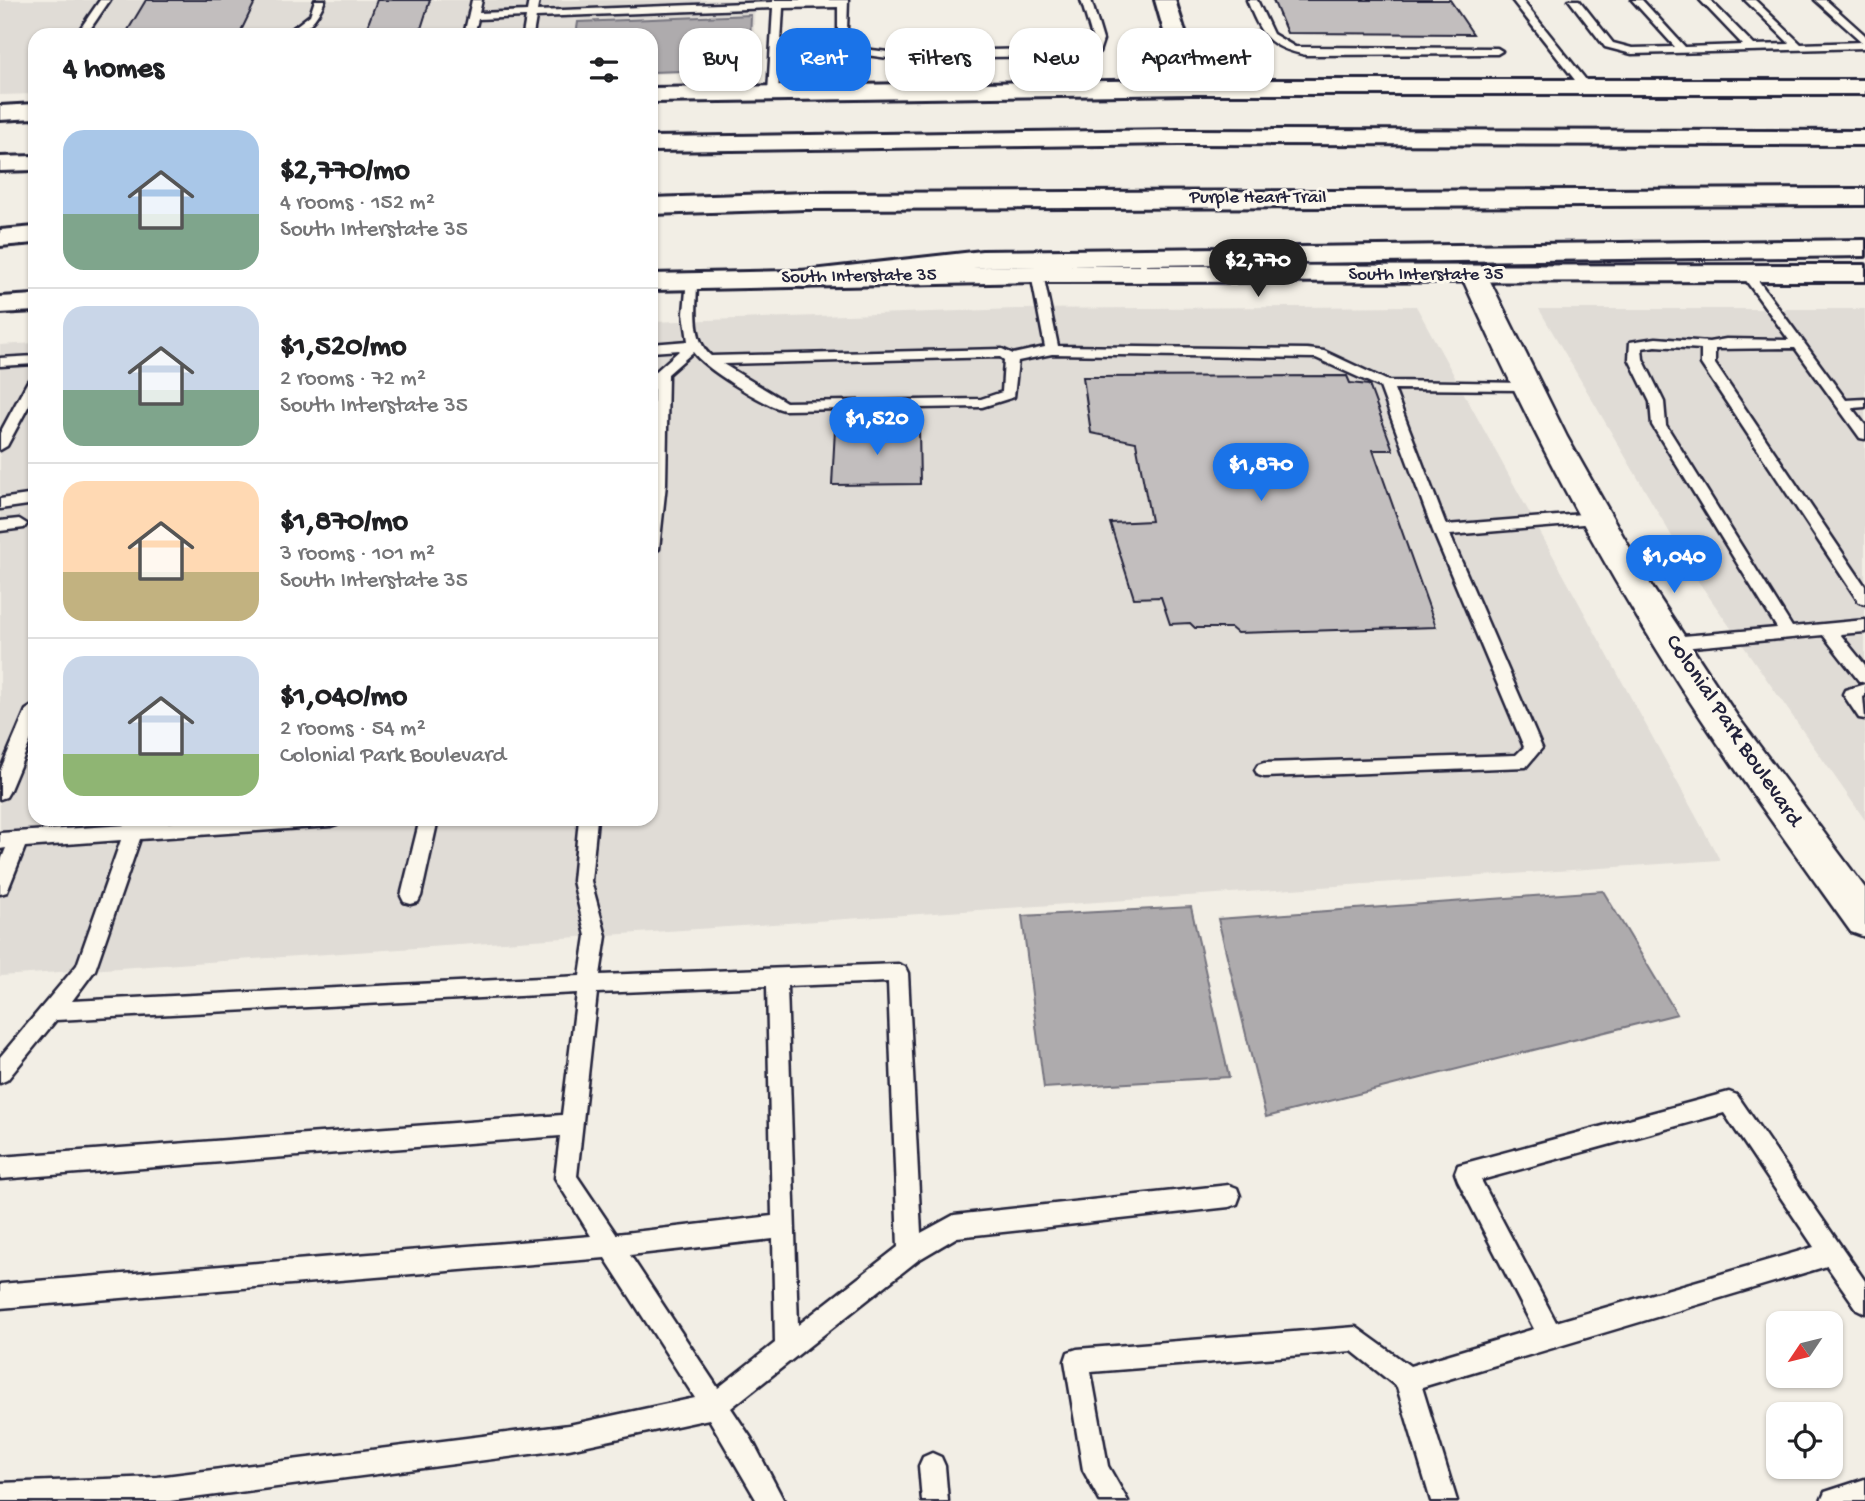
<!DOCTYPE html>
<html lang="en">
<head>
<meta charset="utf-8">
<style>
  :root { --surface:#fff; --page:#f6f6f6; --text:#202124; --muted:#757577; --line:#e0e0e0; --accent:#1a73e8 }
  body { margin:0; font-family:"Gochi Hand",sans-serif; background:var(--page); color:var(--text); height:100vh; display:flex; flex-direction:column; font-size:26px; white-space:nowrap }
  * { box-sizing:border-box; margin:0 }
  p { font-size:23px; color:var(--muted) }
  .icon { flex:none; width:38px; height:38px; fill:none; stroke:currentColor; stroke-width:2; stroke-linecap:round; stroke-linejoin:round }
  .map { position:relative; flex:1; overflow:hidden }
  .details { position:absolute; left:28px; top:28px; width:630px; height:798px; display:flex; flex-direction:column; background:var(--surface); border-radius:21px; box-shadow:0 2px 5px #0004 }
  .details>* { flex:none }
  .guide { position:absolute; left:679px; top:28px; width:665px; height:63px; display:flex; gap:14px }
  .needle { width:46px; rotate:235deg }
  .tools { position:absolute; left:1766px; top:1311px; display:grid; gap:14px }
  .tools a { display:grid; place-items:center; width:77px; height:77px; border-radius:14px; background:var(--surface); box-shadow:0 2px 5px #0004; font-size:35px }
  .price { position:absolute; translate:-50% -60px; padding:0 16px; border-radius:24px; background:var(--accent); color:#fff; font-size:23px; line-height:46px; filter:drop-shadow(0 2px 4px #0008) }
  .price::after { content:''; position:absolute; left:50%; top:42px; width:21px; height:16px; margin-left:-10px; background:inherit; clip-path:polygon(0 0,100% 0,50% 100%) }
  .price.selected { background:#222; color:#fff }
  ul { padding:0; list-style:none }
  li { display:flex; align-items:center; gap:21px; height:175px; padding:0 35px }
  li+li { border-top:2px solid var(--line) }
  li span { display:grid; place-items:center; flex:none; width:196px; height:140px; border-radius:21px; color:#555 }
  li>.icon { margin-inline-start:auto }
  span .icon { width:84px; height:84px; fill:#fffc; stroke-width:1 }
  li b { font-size:30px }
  h2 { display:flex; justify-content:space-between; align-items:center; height:84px; padding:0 35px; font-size:30px }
  .chip { padding:0 24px; border-radius:21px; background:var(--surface); box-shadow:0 2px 5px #0004; font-size:24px; line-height:63px }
  .chip.selected { background:var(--accent); color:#fff }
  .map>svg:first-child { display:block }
  .built { fill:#e0dcd6 }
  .water { fill:#aeabad; stroke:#76747f; stroke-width:2 }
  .building { fill:#c2bebe; stroke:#22223b; stroke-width:2 }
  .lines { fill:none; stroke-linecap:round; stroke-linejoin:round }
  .lane-casing { stroke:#22223b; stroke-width:5 }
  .street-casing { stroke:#22223b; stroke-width:5 }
  .secondary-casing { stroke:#22223b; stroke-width:6 }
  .highway-casing { stroke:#22223b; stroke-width:6 }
  .lane { fill:#fbf7ec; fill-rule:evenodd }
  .street { fill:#fbf7ec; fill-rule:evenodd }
  .secondary { fill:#fbf7ec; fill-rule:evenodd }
  .highway { fill:#fbf7ec; fill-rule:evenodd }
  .labels { text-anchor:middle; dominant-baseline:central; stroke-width:6; stroke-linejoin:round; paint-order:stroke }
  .far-street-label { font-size:19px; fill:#22223b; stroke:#fbf7ec }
  .street-label { font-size:23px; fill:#22223b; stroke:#fbf7ec }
</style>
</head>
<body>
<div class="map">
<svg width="1865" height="1501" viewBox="0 0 1865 1501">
  <rect width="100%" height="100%" fill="#f2eee5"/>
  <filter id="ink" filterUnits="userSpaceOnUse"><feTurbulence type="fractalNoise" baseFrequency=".0143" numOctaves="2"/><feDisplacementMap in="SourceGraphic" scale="14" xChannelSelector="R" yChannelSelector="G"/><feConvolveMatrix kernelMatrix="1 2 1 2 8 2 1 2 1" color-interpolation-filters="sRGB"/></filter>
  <g filter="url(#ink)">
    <g class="built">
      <polygon points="0,0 755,0 752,71 651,74 651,35 35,35 35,94 0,95"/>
      <polygon points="1416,306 1720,860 0,976 0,345 35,343 35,819 651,819 651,322 1016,309"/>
      <polygon points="1539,309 1865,309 1865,820 1698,581"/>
    </g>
    <g class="water">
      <polygon points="751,15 749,69 651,72 651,35 576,35 578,22"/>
      <polygon points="1603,891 1677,1014 1266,1117 1218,919"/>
      <polygon points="1191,907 1229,1077 1044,1088 1022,916"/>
    </g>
    <g class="building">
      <polygon points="146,0 256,0 239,35 125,35"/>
      <polygon points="377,0 430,0 419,35 364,35"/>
      <polygon points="1273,0 1450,0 1473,34 1287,33"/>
      <polygon points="1347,376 1350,383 1369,385 1393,450 1373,450 1436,627 1237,633 1231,628 1195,628 1190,623 1170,624 1161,597 1134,598 1110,523 1151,521 1136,442 1091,433 1083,377"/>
      <polygon points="919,428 920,484 832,485 835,429"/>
    </g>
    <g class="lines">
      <g class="lane-casing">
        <g id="lane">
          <polygon points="100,0 110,0 86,35 76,35"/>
          <path d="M315,0h10c-7,18 -20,35 -41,35l26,-20z"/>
          <polygon points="472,0 482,0 479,13 527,11 529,0 539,0 537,11 773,2 773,0 848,0 847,30 852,43 864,49 888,52 1091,48 1093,40 1081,0 1091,0 1103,40 1099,52 1080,56 888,58 859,54 845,47 838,30 838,7 783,8 778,93 773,96 768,93 773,8 536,17 533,35 523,35 526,17 478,19 474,35 464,35"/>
          <path d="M1247,0h10l16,34 22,13 202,1 5,3 -5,3 -191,1c-39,-8 -45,-20 -59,-55z"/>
          <polygon points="1512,0 1522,0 1590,85 1590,89 1582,89"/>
          <polygon points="1569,0 1579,0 1613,43 1632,48 1675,47 1632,0 1642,0 1685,47 1743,45 1700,0 1710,0 1754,45 1790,44 1745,0 1755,0 1801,44 1862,42 1815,0 1826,0 1865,35 1865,48 1632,54 1605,47"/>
          <path d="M1037,270l6,4 15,72 249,3 17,2 64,30 141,2 2,3 -7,4 -130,-1 52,136 149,-12 8,5 -8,5 -145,12 92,213 -16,19 -262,10 -6,-2 -3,-5 3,-5 6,-2 252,-8 8,-8 -91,-216 -53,-144 -64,-29 -264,-4 -34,7 -4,36 -32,10 -198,3c-20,-5 -79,-41 -91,-58l-25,22 -2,110 -7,65 -8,5 3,-181 26,-23 -29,2v-8l37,-3 -4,-28 3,-35 10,3c0,24 -6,58 14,75l291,-7 11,5 32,-7 -14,-73zM1000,357l4,3 -2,32 -21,7 -195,3 -63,-38z"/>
          <polygon points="1748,271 1752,272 1846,400 1865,399 1865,407 1852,408 1865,425 1865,439 1860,438 1795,348 1715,349 1715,364 1865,586 1865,604 1859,602 1701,364 1701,349 1656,346 1642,348 1643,359 1664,402 1666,425 1792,627 1865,620 1865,632 1840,634 1865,665 1865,683 1859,681 1823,635 1671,649 1663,643 1671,637 1777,628 1652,425 1650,402 1629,359 1630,342 1656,338 1709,342 1726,339 1789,340 1742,275"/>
          <polygon points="35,356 35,364 0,366 0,358"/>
          <polygon points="35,377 35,394 7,446 0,450 0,433 28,381"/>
          <polygon points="35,494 35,504 0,509 0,499"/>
          <polygon points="19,519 27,524 24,528 0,531 0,521"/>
          <polygon points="1865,684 1865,696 1863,697 1865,719 1859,718 1843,694 1845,690"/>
          <polygon points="35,704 35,730 9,792 6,797 0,799 0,771 26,710"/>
          <path d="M129,819h16v5l74,-5h121l-3,5 -6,2 -191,13 -45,131 -23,31 508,-25 6,-40 -13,-55 6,-62h18l-6,62 15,55 -6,39 298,-11 7,3 3,6 13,260 33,-18 275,-30 8,3 3,8 -3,8 -8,3 -272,30 -39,23 -187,148 20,30 33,63h-27l-48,-82 -140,30 -399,52h-170v-18l157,-6 412,-52 126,-27 -90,-140 -605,50v-24l591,-48 -36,-58 5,-42 -560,43v-22l562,-42 15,-122 -521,27 -49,60 -7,3v-26l77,-92 44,-125 -96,7 -18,45 -7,2v-31l6,-15 -6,1v-16l127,-8zM888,982l10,265 -100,78 -11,-339zM767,986l5,230 -156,18 -39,-58 20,-183zM773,1239l2,104 -57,45 -88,-133z"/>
          <polygon points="420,819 438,819 421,896 418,902 411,904 404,902 401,896"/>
          <path d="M1729,1092l8,3 128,186v32l-8,-4 -30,-43 -405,121 35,114h-26l-34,-114 -45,-36 -261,21 17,94 20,35h-28l-17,-31 -18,-109 3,-9 9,-3 279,-22 54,39 124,-37 -76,-148 -3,-8 3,-8zM1724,1113l90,134 -258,75 -75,-142z"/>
          <polygon points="932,1453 941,1457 945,1466 948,1501 922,1501 919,1466 923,1457"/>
          <polygon points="1865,1479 1865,1501 1821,1501 1825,1492"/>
        </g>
      </g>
      <g class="street-casing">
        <path id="street" d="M1474,267l9,2 4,6 80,162 85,150 85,129 128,172v49l-14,-5c-65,-91 -131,-181 -190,-276 -77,-122 -142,-250 -200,-381l4,-6z"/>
      </g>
      <g class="secondary-casing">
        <g id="secondary">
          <polygon points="1155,0 1175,0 1200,80 1865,80 1865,94 1191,94 651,102 651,88 1178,80"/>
          <polygon points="35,104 35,118 0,120 0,106"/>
          <polygon points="1865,265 1865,281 1037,282 651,290 651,274 1037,266"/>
          <polygon points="35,295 35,311 0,313 0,297"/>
        </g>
      </g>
      <g class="highway-casing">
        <g id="highway">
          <polygon points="1179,130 1865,131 1865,145 1179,144 651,151 651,137"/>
          <polygon points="35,156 35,170 0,171 0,157"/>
          <polygon points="1865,189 1865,205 805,209 651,214 651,198 805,193"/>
          <polygon points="35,227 35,243 0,246 0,230"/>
          <polygon points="1865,240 1865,256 982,267 803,287 793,285 789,279 793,273 803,271 982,251"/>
        </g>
      </g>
      <use href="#lane" class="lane"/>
      <use href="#street" class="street"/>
      <use href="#secondary" class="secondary"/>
      <use href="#highway" class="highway"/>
    </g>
  </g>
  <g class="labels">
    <g class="far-street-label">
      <text x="1258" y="198">Purple Heart Trail</text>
      <text x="1426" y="275">South Interstate 35</text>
      <text transform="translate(859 277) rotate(-1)">South Interstate 35</text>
    </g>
    <g class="street-label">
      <text transform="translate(1733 731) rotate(56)">Colonial Park Boulevard</text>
    </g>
  </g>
</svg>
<div class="tools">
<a><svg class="needle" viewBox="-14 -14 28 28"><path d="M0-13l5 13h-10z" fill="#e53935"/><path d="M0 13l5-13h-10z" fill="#757577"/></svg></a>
<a><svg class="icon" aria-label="locate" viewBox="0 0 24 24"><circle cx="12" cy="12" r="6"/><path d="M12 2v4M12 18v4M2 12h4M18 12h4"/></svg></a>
</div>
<b class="price selected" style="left:1258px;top:299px">$2,770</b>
<b class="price" style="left:877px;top:457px">$1,520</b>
<b class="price" style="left:1261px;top:503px">$1,870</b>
<b class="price" style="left:1674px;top:595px">$1,040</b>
<div class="guide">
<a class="chip">Buy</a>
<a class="chip selected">Rent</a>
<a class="chip">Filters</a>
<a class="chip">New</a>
<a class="chip">Apartment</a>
</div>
<section class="details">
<h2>4 homes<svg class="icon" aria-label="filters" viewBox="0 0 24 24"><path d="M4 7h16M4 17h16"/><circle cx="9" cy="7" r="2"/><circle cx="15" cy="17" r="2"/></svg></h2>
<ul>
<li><span style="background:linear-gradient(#a9c7e8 60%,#7fa58c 0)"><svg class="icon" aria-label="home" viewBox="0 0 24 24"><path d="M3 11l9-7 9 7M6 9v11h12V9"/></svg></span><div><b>$2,770/mo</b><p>4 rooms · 152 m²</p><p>South Interstate 35</p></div></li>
<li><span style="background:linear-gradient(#c9d6e8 60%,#7fa58c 0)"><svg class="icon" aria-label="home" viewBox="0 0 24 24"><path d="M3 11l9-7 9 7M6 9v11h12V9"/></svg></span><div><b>$1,520/mo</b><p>2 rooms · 72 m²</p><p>South Interstate 35</p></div></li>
<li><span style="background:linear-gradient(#ffd9b3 65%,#c2b280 0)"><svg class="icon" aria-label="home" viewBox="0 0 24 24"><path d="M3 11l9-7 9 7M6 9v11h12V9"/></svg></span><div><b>$1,870/mo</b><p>3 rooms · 101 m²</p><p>South Interstate 35</p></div></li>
<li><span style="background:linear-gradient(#c9d6e8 70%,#8fb573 0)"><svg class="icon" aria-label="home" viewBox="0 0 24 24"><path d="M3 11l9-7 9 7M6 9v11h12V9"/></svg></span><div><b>$1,040/mo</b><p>2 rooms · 54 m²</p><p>Colonial Park Boulevard</p></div></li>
</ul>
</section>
</div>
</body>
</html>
